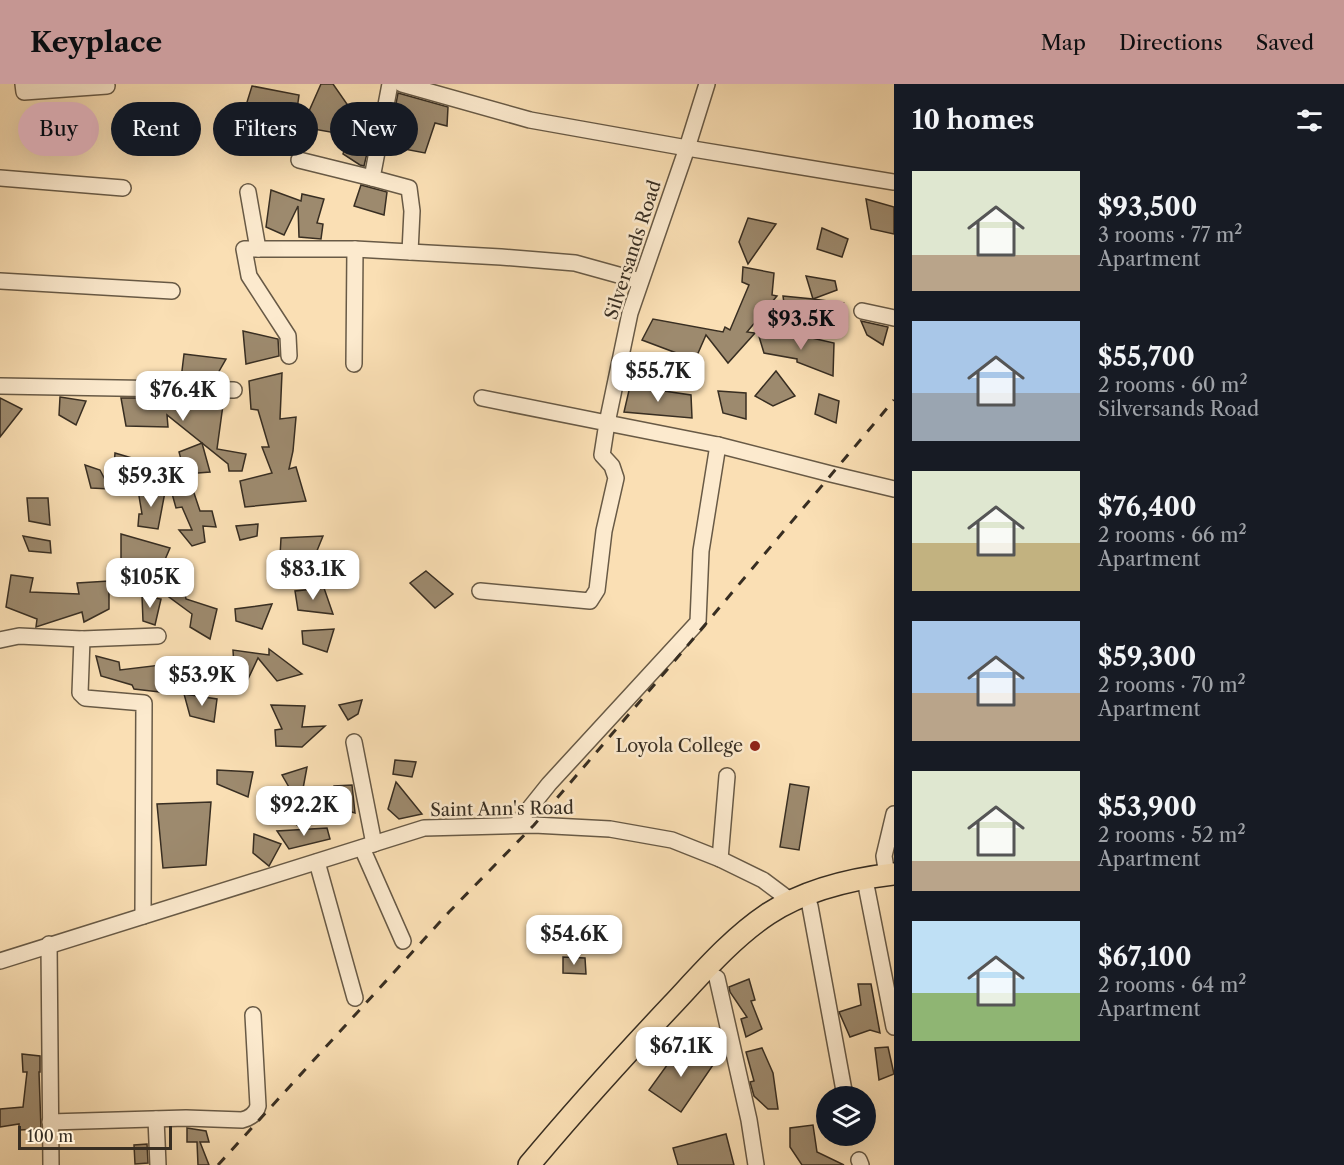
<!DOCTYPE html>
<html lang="en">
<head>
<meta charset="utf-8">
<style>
  :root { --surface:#171b24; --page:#20242c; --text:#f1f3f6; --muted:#9ea1a6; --accent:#c59692 }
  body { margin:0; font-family:"Libre Caslon Text",serif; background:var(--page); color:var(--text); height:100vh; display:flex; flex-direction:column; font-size:22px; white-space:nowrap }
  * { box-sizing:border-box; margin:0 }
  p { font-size:20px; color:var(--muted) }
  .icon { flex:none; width:33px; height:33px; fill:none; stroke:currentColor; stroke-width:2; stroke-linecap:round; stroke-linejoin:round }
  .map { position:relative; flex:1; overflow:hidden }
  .sheet { display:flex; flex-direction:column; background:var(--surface); width:450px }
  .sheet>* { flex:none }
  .hud { position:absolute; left:18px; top:18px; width:570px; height:54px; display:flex; gap:12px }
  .tools { position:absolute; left:816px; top:1002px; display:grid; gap:12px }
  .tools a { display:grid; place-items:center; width:60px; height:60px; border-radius:50%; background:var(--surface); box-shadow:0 6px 24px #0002; font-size:30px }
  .scale { position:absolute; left:18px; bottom:15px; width:154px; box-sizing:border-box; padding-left:6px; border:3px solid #382e22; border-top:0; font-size:16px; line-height:21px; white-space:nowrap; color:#382e22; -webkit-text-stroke:4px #fceace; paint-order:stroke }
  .price { position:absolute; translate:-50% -51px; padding:0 14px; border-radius:12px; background:#fff; color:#222; font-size:20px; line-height:39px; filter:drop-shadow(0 2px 3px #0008) }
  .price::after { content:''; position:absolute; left:50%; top:36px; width:18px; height:14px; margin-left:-9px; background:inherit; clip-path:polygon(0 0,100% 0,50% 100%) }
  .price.selected { background:var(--accent); color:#111 }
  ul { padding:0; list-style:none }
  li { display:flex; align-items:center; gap:18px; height:150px; padding:0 18px }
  li span { display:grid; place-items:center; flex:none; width:168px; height:120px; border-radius:0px; color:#555 }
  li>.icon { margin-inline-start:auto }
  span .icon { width:72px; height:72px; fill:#fffc; stroke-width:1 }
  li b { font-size:26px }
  h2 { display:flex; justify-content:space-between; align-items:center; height:72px; padding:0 18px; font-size:26px }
  .tag { padding:0 21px; border-radius:27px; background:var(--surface); box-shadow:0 6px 24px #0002; font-size:21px; line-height:54px }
  .tag.selected { background:var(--accent); color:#111 }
  header { display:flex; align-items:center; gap:36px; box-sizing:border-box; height:84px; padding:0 30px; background:var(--accent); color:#111 }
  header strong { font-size:28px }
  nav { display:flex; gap:33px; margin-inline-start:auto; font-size:21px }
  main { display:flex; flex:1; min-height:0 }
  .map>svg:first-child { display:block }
  .building { fill:#9d8a6e; stroke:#382e22; stroke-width:1.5 }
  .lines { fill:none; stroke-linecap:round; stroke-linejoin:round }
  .minor-casing { stroke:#685a46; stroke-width:18 }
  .highway-casing { stroke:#382e22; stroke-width:24 }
  .minor { stroke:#fceace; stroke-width:15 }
  .highway { stroke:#fadfb4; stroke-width:21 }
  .rail { stroke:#382e22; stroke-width:3; stroke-dasharray:10 10; stroke-linecap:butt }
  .poi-dot { fill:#8f2418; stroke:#fceace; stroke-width:2 }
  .labels { text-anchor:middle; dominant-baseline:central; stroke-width:5; stroke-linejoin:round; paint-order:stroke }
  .street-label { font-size:18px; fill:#382e22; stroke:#fceace }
  .poi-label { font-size:18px; fill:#382e22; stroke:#fceace; text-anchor:end }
</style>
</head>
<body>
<header>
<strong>Keyplace</strong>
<nav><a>Map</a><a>Directions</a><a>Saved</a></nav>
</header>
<main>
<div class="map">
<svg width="894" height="1081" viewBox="0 0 894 1081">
  <rect width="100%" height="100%" fill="#fadfb4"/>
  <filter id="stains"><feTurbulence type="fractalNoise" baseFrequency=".00333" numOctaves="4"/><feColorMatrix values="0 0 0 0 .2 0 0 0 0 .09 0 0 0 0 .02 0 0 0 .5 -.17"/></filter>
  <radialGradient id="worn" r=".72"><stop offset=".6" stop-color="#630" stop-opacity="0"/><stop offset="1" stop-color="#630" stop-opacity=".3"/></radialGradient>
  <g class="building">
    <polygon points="321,0 333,0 356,33 347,51 302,43"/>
    <polygon points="252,2 299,11 292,61 267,53 268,34 243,31"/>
    <polygon points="398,9 448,23 447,42 435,39 425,69 388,62"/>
    <polygon points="347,58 368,65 364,82 360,81 343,70"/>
    <polygon points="361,101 387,108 384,131 354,122"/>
    <polygon points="271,106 301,117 302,110 324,115 317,139 323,140 321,155 299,153 298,122 284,151 266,143"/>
    <polygon points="866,115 894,123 894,150 871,145"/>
    <polygon points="748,134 776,140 748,180 739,158"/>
    <polygon points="822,144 848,155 842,173 817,165"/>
    <polygon points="743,183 774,189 772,211 777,212 747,248 755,249 728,279 706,251 695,276 642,256 653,235 723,248 725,243 730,246 749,201 742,198"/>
    <polygon points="806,192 835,197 837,206 813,215"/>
    <polygon points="783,212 813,215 843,219 812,245 786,233"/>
    <polygon points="861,237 888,243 883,261 867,251"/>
    <polygon points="243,247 278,255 279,272 246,280"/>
    <polygon points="758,249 812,254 834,259 833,292 797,278 797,275 764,269"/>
    <polygon points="184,270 226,275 214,296 181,295"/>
    <polygon points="776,287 795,312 773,322 755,312"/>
    <polygon points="282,289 280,335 296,333 293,367 289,385 296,383 306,417 245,423 240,397 272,389 262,363 269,363 258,326 251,325 249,297"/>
    <polygon points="630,302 691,311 692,334 624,328"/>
    <polygon points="718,307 746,309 746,335 723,329"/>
    <polygon points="819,310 839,317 836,339 815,330"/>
    <polygon points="60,313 86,317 76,341 59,331"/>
    <polygon points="0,314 22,325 0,353"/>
    <polygon points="121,314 159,314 165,315 165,317 223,321 217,365 246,370 242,387 229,387 228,380 167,331 168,343 126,342"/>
    <polygon points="202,359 210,388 185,390 179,368"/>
    <polygon points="115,369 142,377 129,401 114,382"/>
    <polygon points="85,381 100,386 110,405 91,404"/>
    <polygon points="138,406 165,408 158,445 138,442 139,430 142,430"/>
    <polygon points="171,406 193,406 200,427 212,427 216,443 203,442 205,458 192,462 179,446 192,446 182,423 176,424"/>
    <polygon points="27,414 48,414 50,441 29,437"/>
    <polygon points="258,440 257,452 240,456 236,442"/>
    <polygon points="121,450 170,464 157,494 121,485"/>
    <polygon points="23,452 50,457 51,469 29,467"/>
    <polygon points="323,452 305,496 280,472 281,454"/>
    <polygon points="426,487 453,510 435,524 410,499"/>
    <polygon points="11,491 33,494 30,508 79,510 77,499 109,497 109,525 84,538 82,528 36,543 37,535 6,523"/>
    <polygon points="165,494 183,499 186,515 217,525 210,555 190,543 192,530 165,510 167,509"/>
    <polygon points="324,504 333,530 298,526 295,507"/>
    <polygon points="142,512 161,515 155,541 143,537"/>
    <polygon points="272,520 262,545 236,537 235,525"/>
    <polygon points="334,545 327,568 303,560 302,547"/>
    <polygon points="269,565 302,590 277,597 258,574 248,595 234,583 233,566 269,571"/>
    <polygon points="96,572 119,578 120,586 169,580 168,609 134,605 132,601 101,592"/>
    <polygon points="184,610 217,615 214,638 190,632"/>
    <polygon points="362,616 358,630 348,636 339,621"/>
    <polygon points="271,621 305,622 302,643 325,642 302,663 276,662 275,646 282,645"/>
    <polygon points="395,676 416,678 412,693 393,690"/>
    <polygon points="307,683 302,710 320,708 301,744 279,728 280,714 294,712 282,691"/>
    <polygon points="217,686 253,688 248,713 217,700"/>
    <polygon points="396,698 422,730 399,735 388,725"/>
    <polygon points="790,700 809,703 799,766 780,763"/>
    <polygon points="352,701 355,729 334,723 334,702"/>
    <polygon points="211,718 206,781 163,784 157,720"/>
    <polygon points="327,744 330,755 289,765 277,747"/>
    <polygon points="254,750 281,760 269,782 253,769"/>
    <polygon points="563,873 585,874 586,890 563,889"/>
    <polygon points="749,895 755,916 751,917 762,945 746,953 741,935 747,933 730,908 729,903"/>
    <polygon points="858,900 871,900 880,949 870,946 850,953 839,928 861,921"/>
    <polygon points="683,959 703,974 699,976 700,979 707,977 713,981 681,1028 649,1006"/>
    <polygon points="888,963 894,990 879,996 875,964"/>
    <polygon points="762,964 773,989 778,1025 768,1025 754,1012 750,998 754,997 746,968"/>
    <polygon points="22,970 40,972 40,988 39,988 41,1045 19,1046 19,1040 0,1043 0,1025 23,1023 27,988 23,988"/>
    <polygon points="813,1041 817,1068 844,1081 802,1081 790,1063 790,1044"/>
    <polygon points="187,1044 206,1047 209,1058 200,1058 209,1081 198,1081 197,1058 187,1058"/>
    <polygon points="726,1050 734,1081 678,1081 673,1064"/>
    <polygon points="147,1060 148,1079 135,1080 134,1061"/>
  </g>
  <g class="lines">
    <g class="minor-casing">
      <g id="minor">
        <polyline points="23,0 24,8 107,2"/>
        <polyline points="390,0 372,94 409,104 412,127 410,168"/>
        <polyline points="402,0 530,36 687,64 894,98"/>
        <polyline points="707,0 687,64 630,229 607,339 718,361 831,390 894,405"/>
        <polyline points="299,76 372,94"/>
        <polyline points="0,94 123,104"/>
        <polyline points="248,108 258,165"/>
        <polyline points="355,165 501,173 575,179 640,197"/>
        <polyline points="0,197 172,207"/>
        <polyline points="862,227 894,234"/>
        <polyline points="289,272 288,252 249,192 244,165 355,165 354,280"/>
        <polyline points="0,302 234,306"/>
        <polyline points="480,507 590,517 597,506 604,447 616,394 612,382 602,371 607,339 482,314"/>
        <polyline points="82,555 80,609 85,614 144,619 143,832"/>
        <polyline points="0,556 19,552 82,555 158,552"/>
        <polyline points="354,658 374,760"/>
        <polyline points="517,740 549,700 698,538 701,467 718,361"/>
        <polyline points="362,764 403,857"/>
        <polyline points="720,775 727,692"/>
        <polyline points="317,778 355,914"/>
        <polyline points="887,791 884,772 894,730"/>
        <polyline points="867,806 894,943"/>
        <polyline points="810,822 845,1012"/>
        <polyline points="49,860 51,1081"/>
        <polyline points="0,877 424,744 534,741 610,745 672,756 720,775 763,796 791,817"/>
        <polyline points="717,894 749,1036 756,1081"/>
        <polyline points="156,1035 158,1081"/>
        <path d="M50,1038l136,-4 56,2c8,-2 14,-6 16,-14l-5,-91"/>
        <polyline points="859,1076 861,1081"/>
      </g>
    </g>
    <g class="highway-casing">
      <path id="highway" d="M529,1081c46,-55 94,-108 143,-160 30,-32 60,-67 96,-91 37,-24 83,-35 126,-40"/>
    </g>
    <use href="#minor" class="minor"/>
    <use href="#highway" class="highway"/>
    <polyline class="rail" points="218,1081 449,828 534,741 672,580 894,316"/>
  </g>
  <circle class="poi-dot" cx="755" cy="662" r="6"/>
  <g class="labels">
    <g class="street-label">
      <text transform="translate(633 166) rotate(-72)">Silversands Road</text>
      <text transform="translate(502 725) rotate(-1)">Saint Ann's Road</text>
    </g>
    <g class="poi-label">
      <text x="743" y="662">Loyola College</text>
    </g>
  </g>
  <rect width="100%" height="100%" filter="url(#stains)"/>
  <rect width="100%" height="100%" fill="url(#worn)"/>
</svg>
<div class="tools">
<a><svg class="icon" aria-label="layers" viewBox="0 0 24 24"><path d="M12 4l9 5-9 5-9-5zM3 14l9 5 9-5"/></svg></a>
</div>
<div class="scale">100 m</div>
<b class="price selected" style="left:801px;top:267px">$93.5K</b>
<b class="price" style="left:658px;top:319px">$55.7K</b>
<b class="price" style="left:183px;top:338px">$76.4K</b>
<b class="price" style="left:151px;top:424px">$59.3K</b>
<b class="price" style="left:313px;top:517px">$83.1K</b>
<b class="price" style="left:150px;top:525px">$105K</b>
<b class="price" style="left:202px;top:623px">$53.9K</b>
<b class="price" style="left:304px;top:753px">$92.2K</b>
<b class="price" style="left:574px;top:882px">$54.6K</b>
<b class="price" style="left:681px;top:994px">$67.1K</b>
<div class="hud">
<a class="tag selected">Buy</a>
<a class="tag">Rent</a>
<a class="tag">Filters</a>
<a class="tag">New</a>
</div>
</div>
<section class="sheet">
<h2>10 homes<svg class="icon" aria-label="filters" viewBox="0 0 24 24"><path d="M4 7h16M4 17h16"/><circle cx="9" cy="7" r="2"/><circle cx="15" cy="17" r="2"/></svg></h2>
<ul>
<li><span style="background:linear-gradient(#dfe7d0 70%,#b9a48a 0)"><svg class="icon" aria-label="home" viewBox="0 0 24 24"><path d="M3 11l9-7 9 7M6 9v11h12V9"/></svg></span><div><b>$93,500</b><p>3 rooms · 77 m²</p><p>Apartment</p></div></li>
<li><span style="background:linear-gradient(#a9c7e8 60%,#9aa5b1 0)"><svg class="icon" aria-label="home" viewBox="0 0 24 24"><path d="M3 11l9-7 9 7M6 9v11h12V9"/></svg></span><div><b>$55,700</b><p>2 rooms · 60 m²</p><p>Silversands Road</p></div></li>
<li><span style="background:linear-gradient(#dfe7d0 60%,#c2b280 0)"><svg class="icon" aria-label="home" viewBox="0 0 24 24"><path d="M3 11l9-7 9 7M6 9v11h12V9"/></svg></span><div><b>$76,400</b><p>2 rooms · 66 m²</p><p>Apartment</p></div></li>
<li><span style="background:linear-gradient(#a9c7e8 60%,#b9a48a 0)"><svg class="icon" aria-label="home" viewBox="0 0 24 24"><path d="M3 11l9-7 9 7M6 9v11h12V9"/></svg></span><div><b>$59,300</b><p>2 rooms · 70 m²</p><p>Apartment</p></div></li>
<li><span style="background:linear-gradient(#dfe7d0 75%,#b9a48a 0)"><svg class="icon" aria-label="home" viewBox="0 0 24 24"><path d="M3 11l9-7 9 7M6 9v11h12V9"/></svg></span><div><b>$53,900</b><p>2 rooms · 52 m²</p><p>Apartment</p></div></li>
<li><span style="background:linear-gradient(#bfe0f5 60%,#8fb573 0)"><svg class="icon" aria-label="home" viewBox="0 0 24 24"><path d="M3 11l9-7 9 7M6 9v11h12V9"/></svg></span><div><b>$67,100</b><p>2 rooms · 64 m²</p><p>Apartment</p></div></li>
</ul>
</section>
</main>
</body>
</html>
